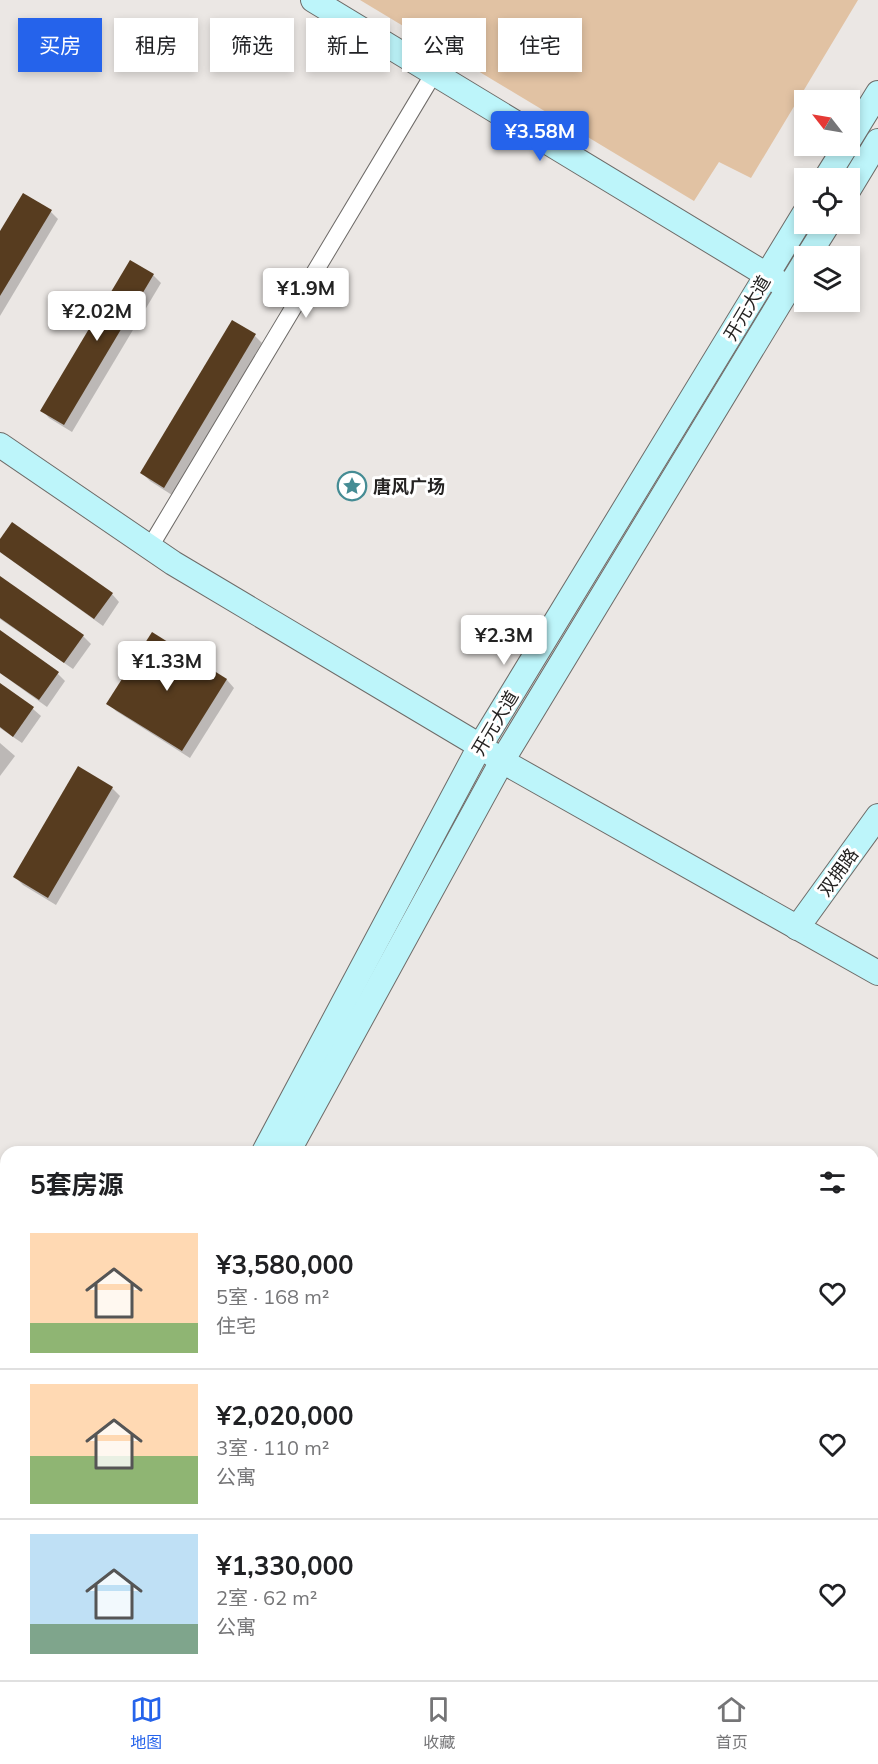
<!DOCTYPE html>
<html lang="zh">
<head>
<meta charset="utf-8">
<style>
  :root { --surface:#fff; --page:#f2f2f2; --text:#202124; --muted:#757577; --line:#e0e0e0; --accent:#2563eb }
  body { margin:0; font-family:Mulish,"Noto Sans SC",sans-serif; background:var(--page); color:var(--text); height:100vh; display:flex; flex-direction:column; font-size:22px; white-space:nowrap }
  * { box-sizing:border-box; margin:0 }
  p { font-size:20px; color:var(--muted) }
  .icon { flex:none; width:33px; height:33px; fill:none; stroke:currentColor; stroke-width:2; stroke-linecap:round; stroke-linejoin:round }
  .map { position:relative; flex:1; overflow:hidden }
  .panel { position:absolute; left:0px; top:1146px; width:879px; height:534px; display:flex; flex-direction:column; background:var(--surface); border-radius:18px 18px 0 0; box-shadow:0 3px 9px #0003 }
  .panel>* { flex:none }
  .banner { position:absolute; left:18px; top:18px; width:843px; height:54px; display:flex; gap:12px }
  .needle { width:39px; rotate:301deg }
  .controls { position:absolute; left:794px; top:90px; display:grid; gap:12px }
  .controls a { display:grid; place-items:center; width:66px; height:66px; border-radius:0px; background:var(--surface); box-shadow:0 3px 9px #0003; font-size:30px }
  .price { position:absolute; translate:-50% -51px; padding:0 14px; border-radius:6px; background:#fff; color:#222; font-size:20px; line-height:39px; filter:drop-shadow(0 2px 3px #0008) }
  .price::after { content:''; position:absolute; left:50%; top:36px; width:18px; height:14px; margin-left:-9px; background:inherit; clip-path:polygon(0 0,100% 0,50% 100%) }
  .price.selected { background:var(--accent); color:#fff }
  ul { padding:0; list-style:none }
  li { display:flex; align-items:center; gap:18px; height:150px; padding:0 30px }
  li+li { border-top:2px solid var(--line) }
  li span { display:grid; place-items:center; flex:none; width:168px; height:120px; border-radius:0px; color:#555 }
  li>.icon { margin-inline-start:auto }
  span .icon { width:72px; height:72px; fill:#fffc; stroke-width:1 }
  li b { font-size:26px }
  h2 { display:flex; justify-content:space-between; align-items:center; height:72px; padding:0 30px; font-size:26px }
  .chip { padding:0 21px; border-radius:0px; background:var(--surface); box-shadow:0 3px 9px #0003; font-size:21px; line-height:54px }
  .chip.selected { background:var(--accent); color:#fff }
  .dock { display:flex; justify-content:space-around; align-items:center; height:84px; border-top:2px solid var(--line); background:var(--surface); font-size:16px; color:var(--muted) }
  .dock a { display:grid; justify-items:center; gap:3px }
  .dock .selected { color:var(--accent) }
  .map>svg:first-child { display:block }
  .green { fill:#e1c2a3 }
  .shadow { fill:#0003 }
  .building { fill:#573c1f }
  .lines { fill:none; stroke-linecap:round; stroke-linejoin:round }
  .street-casing { stroke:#6e6b68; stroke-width:18 }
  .secondary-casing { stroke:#6e6b68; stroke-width:26 }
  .street { stroke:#fff; stroke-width:16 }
  .secondary { stroke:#bdf5fa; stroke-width:24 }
  .labels { text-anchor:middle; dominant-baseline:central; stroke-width:6; stroke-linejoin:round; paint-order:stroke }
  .street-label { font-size:18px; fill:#252322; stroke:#fff }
  .poi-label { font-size:18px; font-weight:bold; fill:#252322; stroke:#fff; text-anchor:start }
</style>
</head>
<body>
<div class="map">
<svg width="878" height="1680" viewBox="0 0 878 1680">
  <rect width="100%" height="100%" fill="#ebe7e4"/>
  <polygon class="green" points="360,0 858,0 751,178 719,162 694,201"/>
  <g class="shadow">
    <polygon points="51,212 58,219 0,316 0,234"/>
    <polygon points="153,275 161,283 72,432 49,418 42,410"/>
    <polygon points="255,336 262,343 172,495 150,481 142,473"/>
    <polygon points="0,542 112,594 119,602 103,626 4,555 0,552"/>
    <polygon points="0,578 83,636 91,644 73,669 0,619"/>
    <polygon points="0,632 58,674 65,681 47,707 0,673"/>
    <polygon points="153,634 227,680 234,688 190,758 116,711 108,703"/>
    <polygon points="0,685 33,709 41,716 22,743 0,728"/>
    <polygon points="0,743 15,756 0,776"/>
    <polygon points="112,788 120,796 56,905 23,885 15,877"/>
    <polygon points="873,1227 878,1229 878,1310 873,1319"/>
    <polygon points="873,1349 878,1354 878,1363 873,1371"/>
    <polygon points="878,1422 878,1512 873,1521 873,1430"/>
    <polygon points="873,1545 878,1550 878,1554 873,1562"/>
  </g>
  <g class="building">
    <polygon points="23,193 52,210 0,296 0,231"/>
    <polygon points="130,260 154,274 64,425 40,411"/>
    <polygon points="232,320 256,334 164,488 140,473"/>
    <polygon points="12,522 113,593 94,619 0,552 0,539"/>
    <polygon points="0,576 84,635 64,663 0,618"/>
    <polygon points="0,630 59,672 39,700 0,673"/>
    <polygon points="152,632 227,679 182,751 106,704"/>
    <polygon points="0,683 34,707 13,737 0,727"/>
    <polygon points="78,766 113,787 48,898 13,877"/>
    <polygon points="873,1224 878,1227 878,1290 873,1299"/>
    <polygon points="878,1419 878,1492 873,1501 873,1427"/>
    <polygon points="878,1623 878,1680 844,1680 848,1674 873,1674 873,1632"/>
  </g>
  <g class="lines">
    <g class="street-casing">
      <polyline id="street" points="150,547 434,73"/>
    </g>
    <g class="secondary-casing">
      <g id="secondary">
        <polyline points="313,0 780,283"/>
        <polyline points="849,140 878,93"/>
        <polyline points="826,178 846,146"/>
        <polyline points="849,189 878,141"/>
        <polyline points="808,256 828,224"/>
        <polyline points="0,445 173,563 480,746 502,761 878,973"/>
        <polyline points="797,928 878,816"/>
        <polyline points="264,1152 480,746 804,214"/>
        <polyline points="288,1152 502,761 804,263"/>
        <polyline points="0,1479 6,1483"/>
        <polyline points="0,1640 6,1629"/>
        <polyline points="334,1674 344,1680"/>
        <polyline points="0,1680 6,1669"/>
      </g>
    </g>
    <use href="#street" class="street"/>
    <use href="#secondary" class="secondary"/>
  </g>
  <defs>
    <g id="sight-ring" transform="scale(1.5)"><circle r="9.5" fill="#fff" stroke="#458c94" stroke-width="1.5"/><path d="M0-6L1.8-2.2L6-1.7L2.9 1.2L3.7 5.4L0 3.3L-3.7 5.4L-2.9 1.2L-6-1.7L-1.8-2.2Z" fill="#458c94"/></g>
  </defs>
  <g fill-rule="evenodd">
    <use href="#sight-ring" x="352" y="486"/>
  </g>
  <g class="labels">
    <g class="street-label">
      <text transform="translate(747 308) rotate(-59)">开元大道</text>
      <text transform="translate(495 723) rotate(-59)">开元大道</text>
      <text transform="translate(838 872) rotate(-54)">双拥路</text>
    </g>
    <g class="poi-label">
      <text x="373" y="486">唐风广场</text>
    </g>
  </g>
</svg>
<div class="controls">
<a><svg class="needle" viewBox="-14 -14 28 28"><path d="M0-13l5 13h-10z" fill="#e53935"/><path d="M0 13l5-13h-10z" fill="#757577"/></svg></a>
<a><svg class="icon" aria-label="locate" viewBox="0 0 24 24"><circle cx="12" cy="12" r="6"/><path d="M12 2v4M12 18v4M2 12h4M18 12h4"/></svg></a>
<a><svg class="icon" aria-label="layers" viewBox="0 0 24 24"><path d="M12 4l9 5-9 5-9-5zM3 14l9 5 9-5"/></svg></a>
</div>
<b class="price selected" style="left:540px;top:162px">¥3.58M</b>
<b class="price" style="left:306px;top:319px">¥1.9M</b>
<b class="price" style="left:97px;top:342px">¥2.02M</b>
<b class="price" style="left:504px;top:666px">¥2.3M</b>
<b class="price" style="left:167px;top:692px">¥1.33M</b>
<div class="banner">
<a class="chip selected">买房</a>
<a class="chip">租房</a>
<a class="chip">筛选</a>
<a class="chip">新上</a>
<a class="chip">公寓</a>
<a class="chip">住宅</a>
</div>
<section class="panel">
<h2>5套房源<svg class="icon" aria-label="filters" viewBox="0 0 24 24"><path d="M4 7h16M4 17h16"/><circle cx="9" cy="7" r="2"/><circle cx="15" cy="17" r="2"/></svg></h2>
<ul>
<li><span style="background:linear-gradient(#ffd9b3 75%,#8fb573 0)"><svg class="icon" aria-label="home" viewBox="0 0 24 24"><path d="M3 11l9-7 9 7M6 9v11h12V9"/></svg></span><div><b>¥3,580,000</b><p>5室 · 168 m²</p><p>住宅</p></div><svg class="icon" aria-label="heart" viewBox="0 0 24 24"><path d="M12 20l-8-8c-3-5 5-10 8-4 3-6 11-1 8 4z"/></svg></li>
<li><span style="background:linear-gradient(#ffd9b3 60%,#8fb573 0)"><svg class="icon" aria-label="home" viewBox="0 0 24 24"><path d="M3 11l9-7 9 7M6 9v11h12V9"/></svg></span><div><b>¥2,020,000</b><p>3室 · 110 m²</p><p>公寓</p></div><svg class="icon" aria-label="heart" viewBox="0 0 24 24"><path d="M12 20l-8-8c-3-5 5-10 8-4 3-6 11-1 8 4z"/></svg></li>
<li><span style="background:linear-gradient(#bfe0f5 75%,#7fa58c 0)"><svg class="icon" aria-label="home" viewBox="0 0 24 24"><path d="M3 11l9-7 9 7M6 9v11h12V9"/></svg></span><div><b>¥1,330,000</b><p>2室 · 62 m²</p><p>公寓</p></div><svg class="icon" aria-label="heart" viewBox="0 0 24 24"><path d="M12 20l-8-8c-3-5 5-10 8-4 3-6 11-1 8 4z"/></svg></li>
</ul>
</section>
</div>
<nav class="dock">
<a class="selected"><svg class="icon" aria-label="map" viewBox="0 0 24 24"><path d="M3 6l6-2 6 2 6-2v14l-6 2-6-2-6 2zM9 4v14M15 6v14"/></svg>地图</a>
<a><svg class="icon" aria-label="saved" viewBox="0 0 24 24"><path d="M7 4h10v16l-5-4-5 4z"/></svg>收藏</a>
<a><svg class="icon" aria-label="home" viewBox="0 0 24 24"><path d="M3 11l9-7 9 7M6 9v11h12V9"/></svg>首页</a>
</nav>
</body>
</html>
